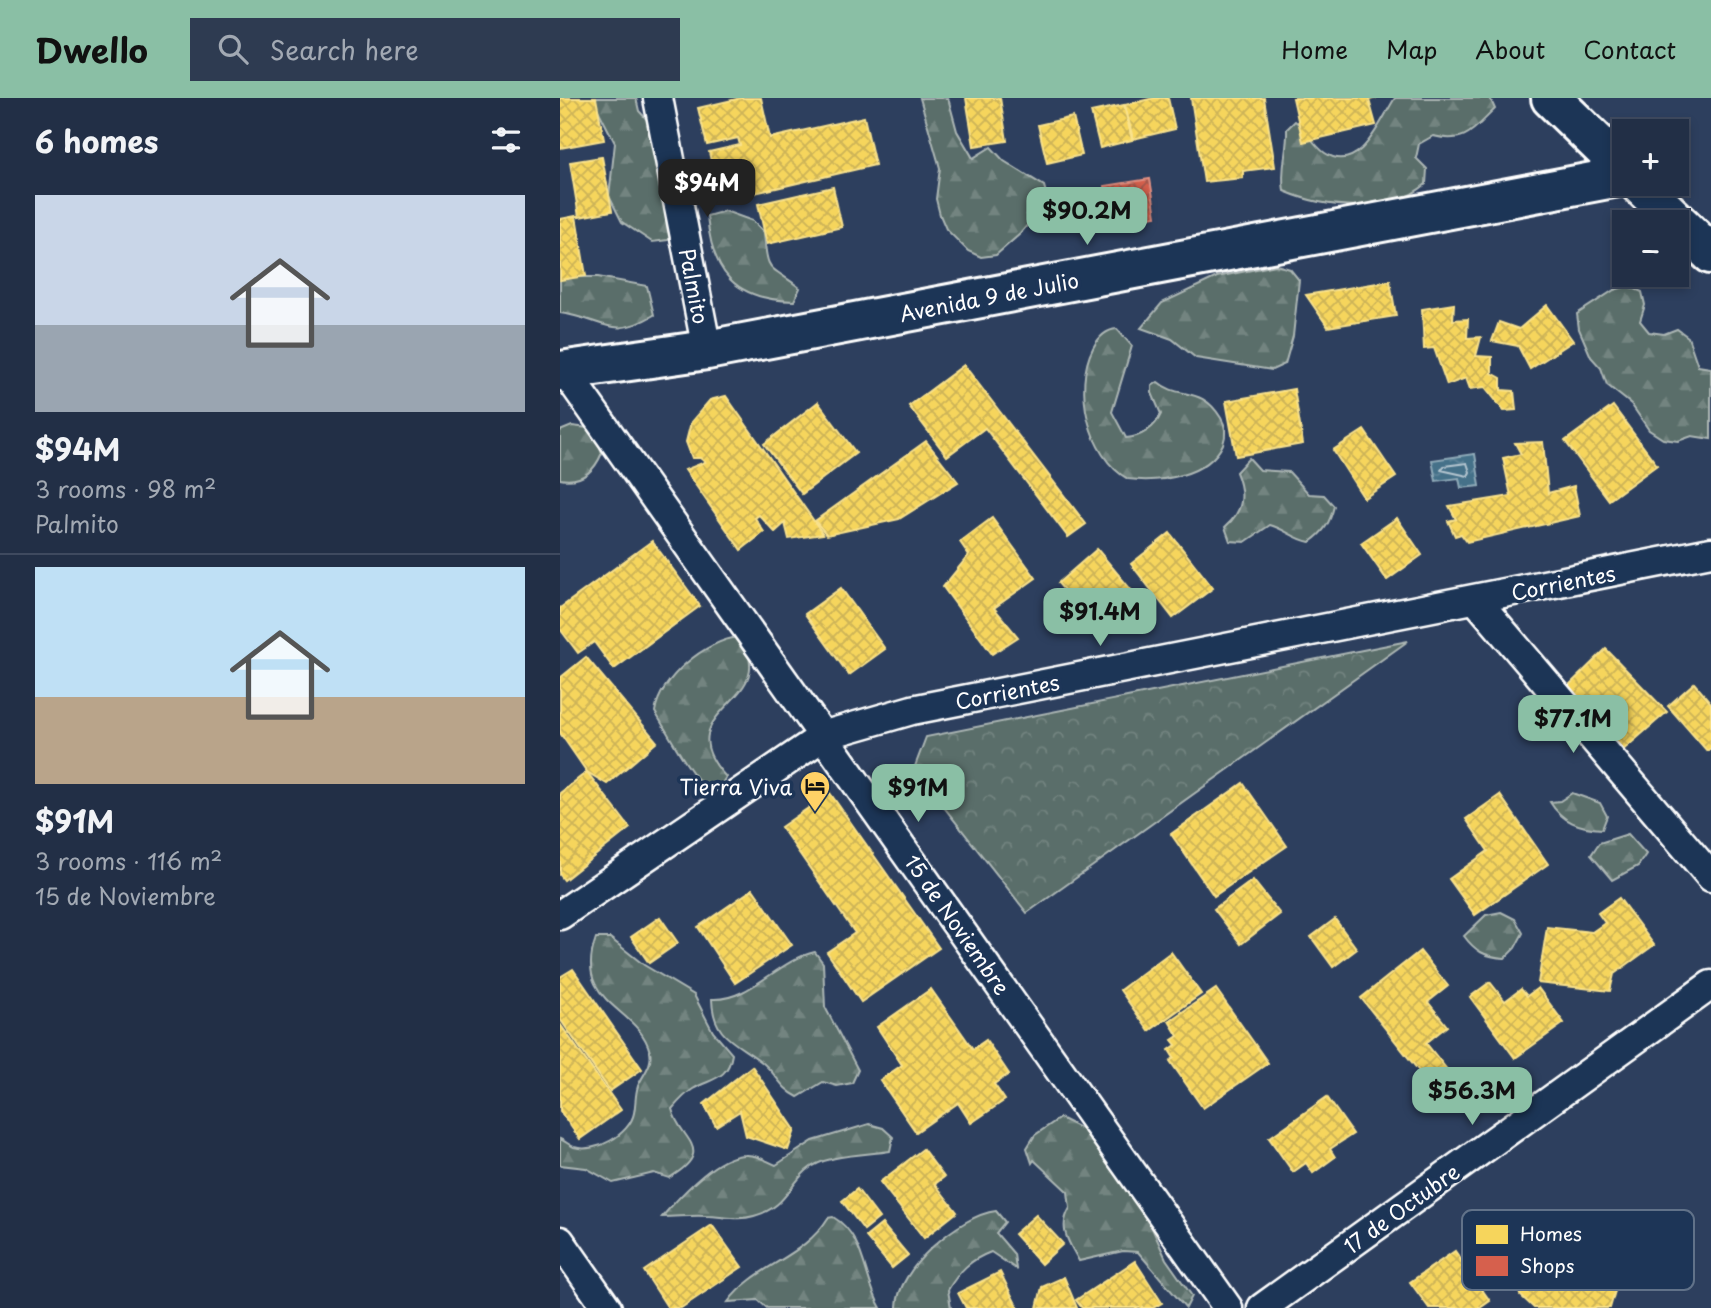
<!DOCTYPE html>
<html lang="en">
<head>
<meta charset="utf-8">
<style>
  :root { --surface:#222f46; --page:#2e3b51; --text:#f1f3f6; --muted:#a2a9b3; --line:#3f4a5f; --accent:#8abfa5 }
  body { margin:0; font-family:"Playpen Sans",sans-serif; background:var(--page); color:var(--text); height:100vh; display:flex; flex-direction:column; font-size:26px; white-space:nowrap }
  * { box-sizing:border-box; margin:0 }
  p { font-size:23px; color:var(--muted) }
  .icon { flex:none; width:38px; height:38px; fill:none; stroke:currentColor; stroke-width:2; stroke-linecap:round; stroke-linejoin:round }
  .map { position:relative; flex:1; overflow:hidden }
  .side { display:flex; flex-direction:column; background:var(--surface); width:560px }
  .side>* { flex:none }
  .controls { position:absolute; left:1052px; top:21px; display:grid; gap:14px }
  .controls a { display:grid; place-items:center; width:77px; height:77px; border-radius:0px; background:var(--surface); box-shadow:0 4px 10px #0003,0 0 0 2px var(--line); font-size:35px }
  .price { position:absolute; translate:-50% -60px; padding:0 16px; border-radius:14px; background:var(--accent); color:#111; font-size:23px; line-height:46px; filter:drop-shadow(0 2px 4px #0008) }
  .price::after { content:''; position:absolute; left:50%; top:42px; width:21px; height:16px; margin-left:-10px; background:inherit; clip-path:polygon(0 0,100% 0,50% 100%) }
  .price.active { background:#222; color:#fff }
  ul { padding:0; list-style:none }
  li { display:grid; align-content:center; gap:14px; height:371px; padding:0 35px }
  li+li { border-top:2px solid var(--line) }
  li span { display:grid; place-items:center; height:217px; border-radius:0px; color:#555 }
  li>.icon { margin-inline-start:auto }
  span .icon { width:126px; height:126px; fill:#fffc; stroke-width:1 }
  li b { font-size:30px }
  h2 { display:flex; justify-content:space-between; align-items:center; height:84px; padding:0 35px; font-size:30px }
  header { display:flex; align-items:center; gap:42px; box-sizing:border-box; height:98px; padding:0 35px; background:var(--accent); color:#111 }
  header strong { font-size:33px }
  nav { display:flex; gap:38px; margin-inline-start:auto; font-size:24px }
  .search { width:490px; height:63px; background:var(--page); display:flex; align-items:center; gap:18px; box-sizing:border-box; padding:0 24px; border-radius:0px; color:var(--muted); font-size:26px }
  main { display:flex; flex:1; min-height:0 }
  .map>svg:first-child { display:block }
  .forest { fill:url(#forest-firs); stroke:#acb6b4; stroke-width:2 }
  .park { fill:url(#park-crowns); stroke:#acb6b4; stroke-width:2 }
  .water { fill:url(#water-ripples); stroke:#8faab8; stroke-width:2 }
  .homes { fill:url(#homes-cross-hatch); stroke:#f9e28d; stroke-width:2 }
  .shops { fill:url(#shops-cross-hatch); stroke:#e29082; stroke-width:2 }
  .lines { fill:none; stroke-linecap:round; stroke-linejoin:round }
  .shore { stroke:#b5c6d0; stroke-width:2 }
  .street-casing { stroke:#fff; stroke-width:33 }
  .secondary-casing { stroke:#fff; stroke-width:44 }
  .street { stroke:#1d3557; stroke-width:28 }
  .secondary { stroke:#1d3557; stroke-width:38 }
  .labels { text-anchor:middle; dominant-baseline:central; stroke-width:7; stroke-linejoin:round; paint-order:stroke }
  .street-label { font-size:21px; fill:#fff; stroke:#1d3557 }
  .poi-label { font-size:21px; fill:#fff; stroke:#1d3557; text-anchor:end }
  .key { fill:#1d3557; stroke:#617289; stroke-width:2 }
  .key-label { font-size:19px; fill:#fff }
</style>
</head>
<body>
<header>
<strong>Dwello</strong>
<div class="search"><svg class="icon" aria-label="search" viewBox="0 0 24 24"><circle cx="10" cy="10" r="6"/><path d="M15 15l6 6"/></svg>Search here</div>
<nav><a>Home</a><a>Map</a><a>About</a><a>Contact</a></nav>
</header>
<main>
<section class="side">
<h2>6 homes<svg class="icon" aria-label="filters" viewBox="0 0 24 24"><path d="M4 7h16M4 17h16"/><circle cx="9" cy="7" r="2"/><circle cx="15" cy="17" r="2"/></svg></h2>
<ul>
<li><span style="background:linear-gradient(#c9d6e8 60%,#9aa5b1 0)"><svg class="icon" aria-label="home" viewBox="0 0 24 24"><path d="M3 11l9-7 9 7M6 9v11h12V9"/></svg></span><div><b>$94M</b><p>3 rooms · 98 m²</p><p>Palmito</p></div></li>
<li><span style="background:linear-gradient(#bfe0f5 60%,#b9a48a 0)"><svg class="icon" aria-label="home" viewBox="0 0 24 24"><path d="M3 11l9-7 9 7M6 9v11h12V9"/></svg></span><div><b>$91M</b><p>3 rooms · 116 m²</p><p>15 de Noviembre</p></div></li>
</ul>
</section>
<div class="map">
<svg width="1151" height="1210" viewBox="0 0 1151 1210">
  <defs>
    <pattern id="forest-firs" width="22" height="20" patternUnits="userSpaceOnUse" patternTransform="scale(1.75)"><rect width="22" height="20" fill="#5a6e6a"/><path d="M5 1l3.5 6h-7zM16 11l3.5 6h-7z" fill="#738480"/></pattern>
    <pattern id="park-crowns" width="20" height="18" patternUnits="userSpaceOnUse" patternTransform="scale(1.75)"><rect width="20" height="18" fill="#5a6e6a"/><path d="M2 6a3 3 0 1 1 6 0M12 15a3 3 0 1 1 6 0" fill="none" stroke="#738480"/></pattern>
    <pattern id="water-ripples" width="26" height="14" patternUnits="userSpaceOnUse" patternTransform="scale(1.75)"><rect width="26" height="14" fill="#457189"/><path d="M2 4q2-2 4 0t4 0M15 11q2-2 4 0t4 0" fill="none" stroke="#61869b"/></pattern>
    <pattern id="homes-cross-hatch" width="8" height="8" patternUnits="userSpaceOnUse" patternTransform="scale(1.75)"><rect width="8" height="8" fill="#f6d55c"/><path d="M0 0l8 8M0 8l8-8" fill="none" stroke="#ccb358"/></pattern>
    <pattern id="shops-cross-hatch" width="8" height="8" patternUnits="userSpaceOnUse" patternTransform="scale(1.75)"><rect width="8" height="8" fill="#d6604d"/><path d="M0 0l8 8M0 8l8-8" fill="none" stroke="#a6594d"/></pattern>
  </defs>
  <rect width="100%" height="100%" fill="#2d3f5e"/>
  <filter id="ink" filterUnits="userSpaceOnUse"><feTurbulence type="fractalNoise" baseFrequency=".0143" numOctaves="2"/><feDisplacementMap in="SourceGraphic" scale="14" xChannelSelector="R" yChannelSelector="G"/><feConvolveMatrix kernelMatrix="1 2 1 2 8 2 1 2 1" color-interpolation-filters="sRGB"/></filter>
  <g filter="url(#ink)">
    <g class="forest">
      <polygon points="32,0 76,0 79,13 126,64 135,108 122,133 108,142 92,144 62,124 49,98 55,45"/>
      <polygon points="360,0 388,0 397,33 413,60 431,49 444,63 484,88 488,102 460,136 436,157 421,159 408,153 386,131 380,117 376,101 380,70"/>
      <path d="M835,0h95l5,11c-22,21 -29,35 -62,27l-14,8 -3,14 11,11 -1,15c-36,31 -100,25 -142,7 -4,-22 4,-40 3,-62l8,-8c12,9 18,24 30,32 35,23 56,-34 70,-55z"/>
      <path d="M165,113l28,10 11,11c3,43 5,32 36,56l-6,13c-59,-1 -82,-28 -87,-85z"/>
      <polygon points="716,167 730,171 739,182 733,238 725,266 712,272 636,260 612,241 581,230 602,205 657,179"/>
      <path d="M0,179h38l49,9 7,29c-44,26 -49,4 -94,-2z"/>
      <polygon points="1068,188 1082,194 1085,207 1080,223 1089,234 1104,236 1117,231 1128,239 1138,268 1151,270 1151,341 1132,338 1118,343 1103,341 1089,332 1071,306 1047,287 1041,270 1031,259 1019,231 1017,216 1054,192"/>
      <path d="M557,231l15,17 -20,66 14,26c15,-1 29,-10 35,-24l-9,-21v-7l6,-4c21,18 43,3 63,36 5,8 5,18 2,26 -15,32 -63,39 -95,35 -40,-22 -55,-92 -35,-131 5,-10 12,-18 24,-19z"/>
      <path d="M12,328l16,2 9,11 5,14c-8,19 -21,30 -42,26v-48z"/>
      <path d="M689,360l11,12 29,2 20,22 15,1 10,11c-4,17 -10,26 -24,36 -16,-3 -25,-13 -40,-17l-25,17 -15,-1 -5,-14c19,-16 20,-33 11,-55z"/>
      <path d="M179,539c48,66 -77,71 -13,140l-5,8 -14,5c-21,-22 -36,-52 -52,-78 4,-33 51,-72 84,-75z"/>
      <path d="M1012,695l28,10 7,13 -5,13c-22,-1 -40,-7 -52,-27l10,-1z"/>
      <polygon points="1068,736 1086,756 1078,768 1052,782 1031,757 1039,745"/>
      <path d="M941,814l14,7 8,14 -8,15 -10,10c-20,-1 -30,-7 -41,-22l22,-21z"/>
      <path d="M36,840h14l34,27 50,30 19,37 19,22c-4,26 -20,24 -39,35 -8,5 -15,13 -21,20 7,31 46,40 -3,69l-15,-5 -41,10 -27,-15 -26,-3v-26c5,2 9,6 14,8 22,7 56,-13 60,-34 2,-10 1,-18 4,-27 5,-12 15,-21 12,-34 -11,-46 -78,-47 -54,-114z"/>
      <path d="M255,854l8,11 2,44 33,63 -6,13 -15,3 -14,-4 -25,15c-17,-8 -21,-22 -35,-34 -26,-21 -50,-24 -51,-64 38,2 66,-39 103,-47z"/>
      <path d="M500,1020l40,20 47,79 19,42 26,37 -6,12 -48,-56 -15,-1 -44,10c-11,-20 -21,-33 -9,-53l-2,-16 -34,-32 -2,3 -5,-15 8,-13z"/>
      <path d="M309,1026l14,4 10,9 -3,14c-23,4 -66,3 -84,20 -19,18 -22,37 -52,45 -16,5 -31,0 -48,0 -14,-1 -29,1 -44,1 17,-20 55,-62 83,-62 11,-1 21,6 31,10l37,-24z"/>
      <path d="M436,1113l9,11 -9,11 18,21 2,15 -25,-17c-21,8 -32,19 -43,38l3,18h-54c-1,-38 63,-93 99,-97z"/>
      <path d="M273,1119c33,19 30,62 48,91h-114l-9,-8 -30,2c27,-37 76,-44 100,-84z"/>
    </g>
    <polygon class="park" points="848,543 467,815 354,671 366,639"/>
    <polygon class="water" points="915,356 920,388 901,390 899,380 876,383 872,362"/>
    <g class="homes">
      <polygon points="0,0 36,0 44,42 0,50"/>
      <polygon points="181,0 201,0 210,40 304,19 315,67 160,103 149,54 180,47 178,40 147,47 138,10"/>
      <polygon points="406,0 440,0 447,43 414,48"/>
      <polygon points="594,0 608,0 615,31 573,41 565,7"/>
      <polygon points="631,0 704,0 715,69 683,73 683,80 644,84"/>
      <polygon points="733,0 817,0 809,2 816,27 743,44"/>
      <polygon points="564,7 572,42 540,50 531,14"/>
      <polygon points="513,19 522,57 487,65 478,27"/>
      <polygon points="42,59 52,113 19,119 10,64"/>
      <polygon points="273,89 282,129 207,146 198,106"/>
      <polygon points="16,118 26,178 0,182 0,121"/>
      <polygon points="830,183 836,218 768,229 746,197"/>
      <polygon points="894,206 893,222 908,221 907,240 921,239 916,258 932,259 932,275 941,280 941,292 954,293 956,312 944,313 925,289 910,291 906,280 887,287 874,250 864,251 862,211"/>
      <polygon points="987,207 1013,243 970,271 958,248 932,243 939,224 959,231"/>
      <polygon points="404,267 526,426 508,439 425,330 387,358 349,308"/>
      <polygon points="734,291 743,346 676,358 666,303"/>
      <polygon points="166,298 263,436 229,441 225,425 215,434 199,417 195,420 204,434 181,452 125,372 145,364 140,360 132,360 126,344 131,324 150,302"/>
      <polygon points="258,304 296,355 242,396 204,346"/>
      <polygon points="1053,308 1097,367 1049,402 1005,343"/>
      <polygon points="804,332 836,379 804,400 773,352"/>
      <polygon points="366,343 398,384 339,421 267,437 255,423"/>
      <polygon points="983,344 988,395 1014,388 1020,418 907,444 901,436 895,438 888,423 896,421 889,408 951,398 943,360 961,356 955,345"/>
      <polygon points="432,420 476,480 434,510 458,539 432,556 383,489 409,457 400,444"/>
      <polygon points="837,420 862,457 827,482 801,445"/>
      <polygon points="610,435 653,490 613,520 571,466"/>
      <polygon points="92,443 140,508 54,571 34,544 18,555 0,531 0,510"/>
      <polygon points="537,451 577,499 538,532 498,485"/>
      <polygon points="281,490 325,551 289,577 245,516"/>
      <polygon points="1046,551 1107,614 1061,654 1001,595"/>
      <polygon points="26,559 97,644 47,686 27,674 0,635 0,580"/>
      <polygon points="1134,585 1151,605 1151,650 1147,653 1108,608"/>
      <polygon points="27,674 70,730 4,782 0,777 0,695"/>
      <polygon points="683,685 727,748 654,798 611,736"/>
      <polygon points="270,695 379,850 301,904 267,854 295,835 221,729"/>
      <polygon points="940,697 988,766 915,817 889,781 928,753 906,721"/>
      <polygon points="693,782 720,816 681,846 654,811"/>
      <polygon points="193,791 232,847 175,885 138,829"/>
      <polygon points="1059,800 1094,847 1054,876 1050,893 978,885 987,829 1032,834 1045,825 1038,815"/>
      <polygon points="100,819 118,845 89,865 71,839"/>
      <polygon points="775,821 797,851 773,869 751,839"/>
      <polygon points="860,853 888,888 868,904 887,928 866,945 900,988 882,1002 801,900"/>
      <polygon points="611,854 641,896 589,933 560,892"/>
      <polygon points="13,871 82,971 50,993 0,921 0,879"/>
      <polygon points="930,884 945,903 961,891 967,898 978,890 1004,925 955,960 910,899"/>
      <polygon points="371,891 413,951 426,942 449,976 434,986 445,1002 411,1025 398,1005 356,1034 320,982 342,967 317,929"/>
      <polygon points="656,891 708,965 643,1010 610,963 614,960 609,952 616,947 612,942 618,938 609,923"/>
      <polygon points="0,926 61,1012 20,1041 0,1013"/>
      <polygon points="192,968 235,1032 228,1052 186,1038 180,1013 156,1028 144,1006"/>
      <polygon points="767,999 793,1036 770,1051 775,1059 753,1075 746,1065 733,1074 709,1040"/>
      <polygon points="363,1051 384,1079 375,1086 397,1114 364,1140 320,1084"/>
      <polygon points="297,1091 319,1120 304,1132 282,1103"/>
      <polygon points="476,1117 503,1146 481,1166 454,1136"/>
      <polygon points="322,1126 348,1157 332,1170 306,1139"/>
      <polygon points="152,1127 182,1169 121,1210 108,1210 84,1173"/>
      <polygon points="992,1129 996,1138 1066,1155 1050,1210 974,1210 960,1197 947,1150 967,1160 982,1150 978,1139"/>
      <polygon points="895,1153 930,1203 920,1210 869,1210 850,1184"/>
      <polygon points="575,1163 602,1205 593,1210 522,1210 516,1202"/>
      <polygon points="440,1174 458,1210 406,1210 398,1195"/>
      <polygon points="504,1179 517,1210 477,1210 482,1189"/>
    </g>
    <polygon class="shops" points="590,81 596,118 551,125 545,88"/>
    <g class="lines">
      <polygon class="shore" points="907,365 910,374 908,378 881,372 884,368"/>
      <g class="street-casing">
        <g id="street">
          <polyline points="98,0 147,252"/>
          <polyline points="4,272 668,1210"/>
          <polyline points="916,502 1151,779"/>
          <polyline points="0,817 265,637 352,612 1151,454"/>
          <polyline points="0,1143 47,1210"/>
          <polyline points="702,1210 1151,887"/>
        </g>
      </g>
      <g class="secondary-casing">
        <g id="secondary">
          <polyline points="991,0 1064,71"/>
          <polyline points="1079,86 1151,156"/>
          <polyline points="0,273 147,252 1064,78"/>
        </g>
      </g>
      <use href="#street" class="street"/>
      <use href="#secondary" class="secondary"/>
    </g>
  </g>
  <defs>
    <g id="hotel-pin" transform="scale(1.575)"><path d="M0 17L-7.5 6A9.5 9.5 0 1 1 7.5 6Z" fill="#ffd166" stroke="#1d3557"/><path d="M-6-4.5h1.5V1H6V5H4.5V3h-9V5H-6ZM-4 0a1.8 1.8 0 1 1 3.6 0ZM.5 0V-2.5h3Q6-2.5 6 0Z" fill="#111"/></g>
  </defs>
  <g fill-rule="evenodd">
    <use href="#hotel-pin" x="255" y="688"/>
  </g>
  <g class="labels">
    <g class="street-label">
      <text transform="translate(135 188) rotate(79)">Palmito</text>
      <text transform="translate(429 198) rotate(-11)">Avenida 9 de Julio</text>
      <text transform="translate(1003 484) rotate(-11)">Corrientes</text>
      <text transform="translate(447 593) rotate(-11)">Corrientes</text>
      <text transform="translate(398 826) rotate(55)">15 de Noviembre</text>
      <text transform="translate(841 1110) rotate(-36)">17 de Octubre</text>
    </g>
    <g class="poi-label">
      <text x="232" y="688">Tierra Viva</text>
    </g>
  </g>
  <rect x="902" y="1112" width="232" height="80" rx="10" class="key"/>
  <rect x="916" y="1127" width="32" height="19" fill="#f6d55c"/>
  <rect x="916" y="1158" width="32" height="20" fill="#d6604d"/>
  <g class="key-label">
    <text x="960" y="1143">Homes</text>
    <text x="960" y="1175">Shops</text>
  </g>
</svg>
<div class="controls">
<a>+</a>
<a>−</a>
</div>
<b class="price active" style="left:147px;top:121px">$94M</b>
<b class="price" style="left:527px;top:149px">$90.2M</b>
<b class="price" style="left:540px;top:550px">$91.4M</b>
<b class="price" style="left:1013px;top:657px">$77.1M</b>
<b class="price" style="left:358px;top:726px">$91M</b>
<b class="price" style="left:912px;top:1029px">$56.3M</b>
</div>
</main>
</body>
</html>
